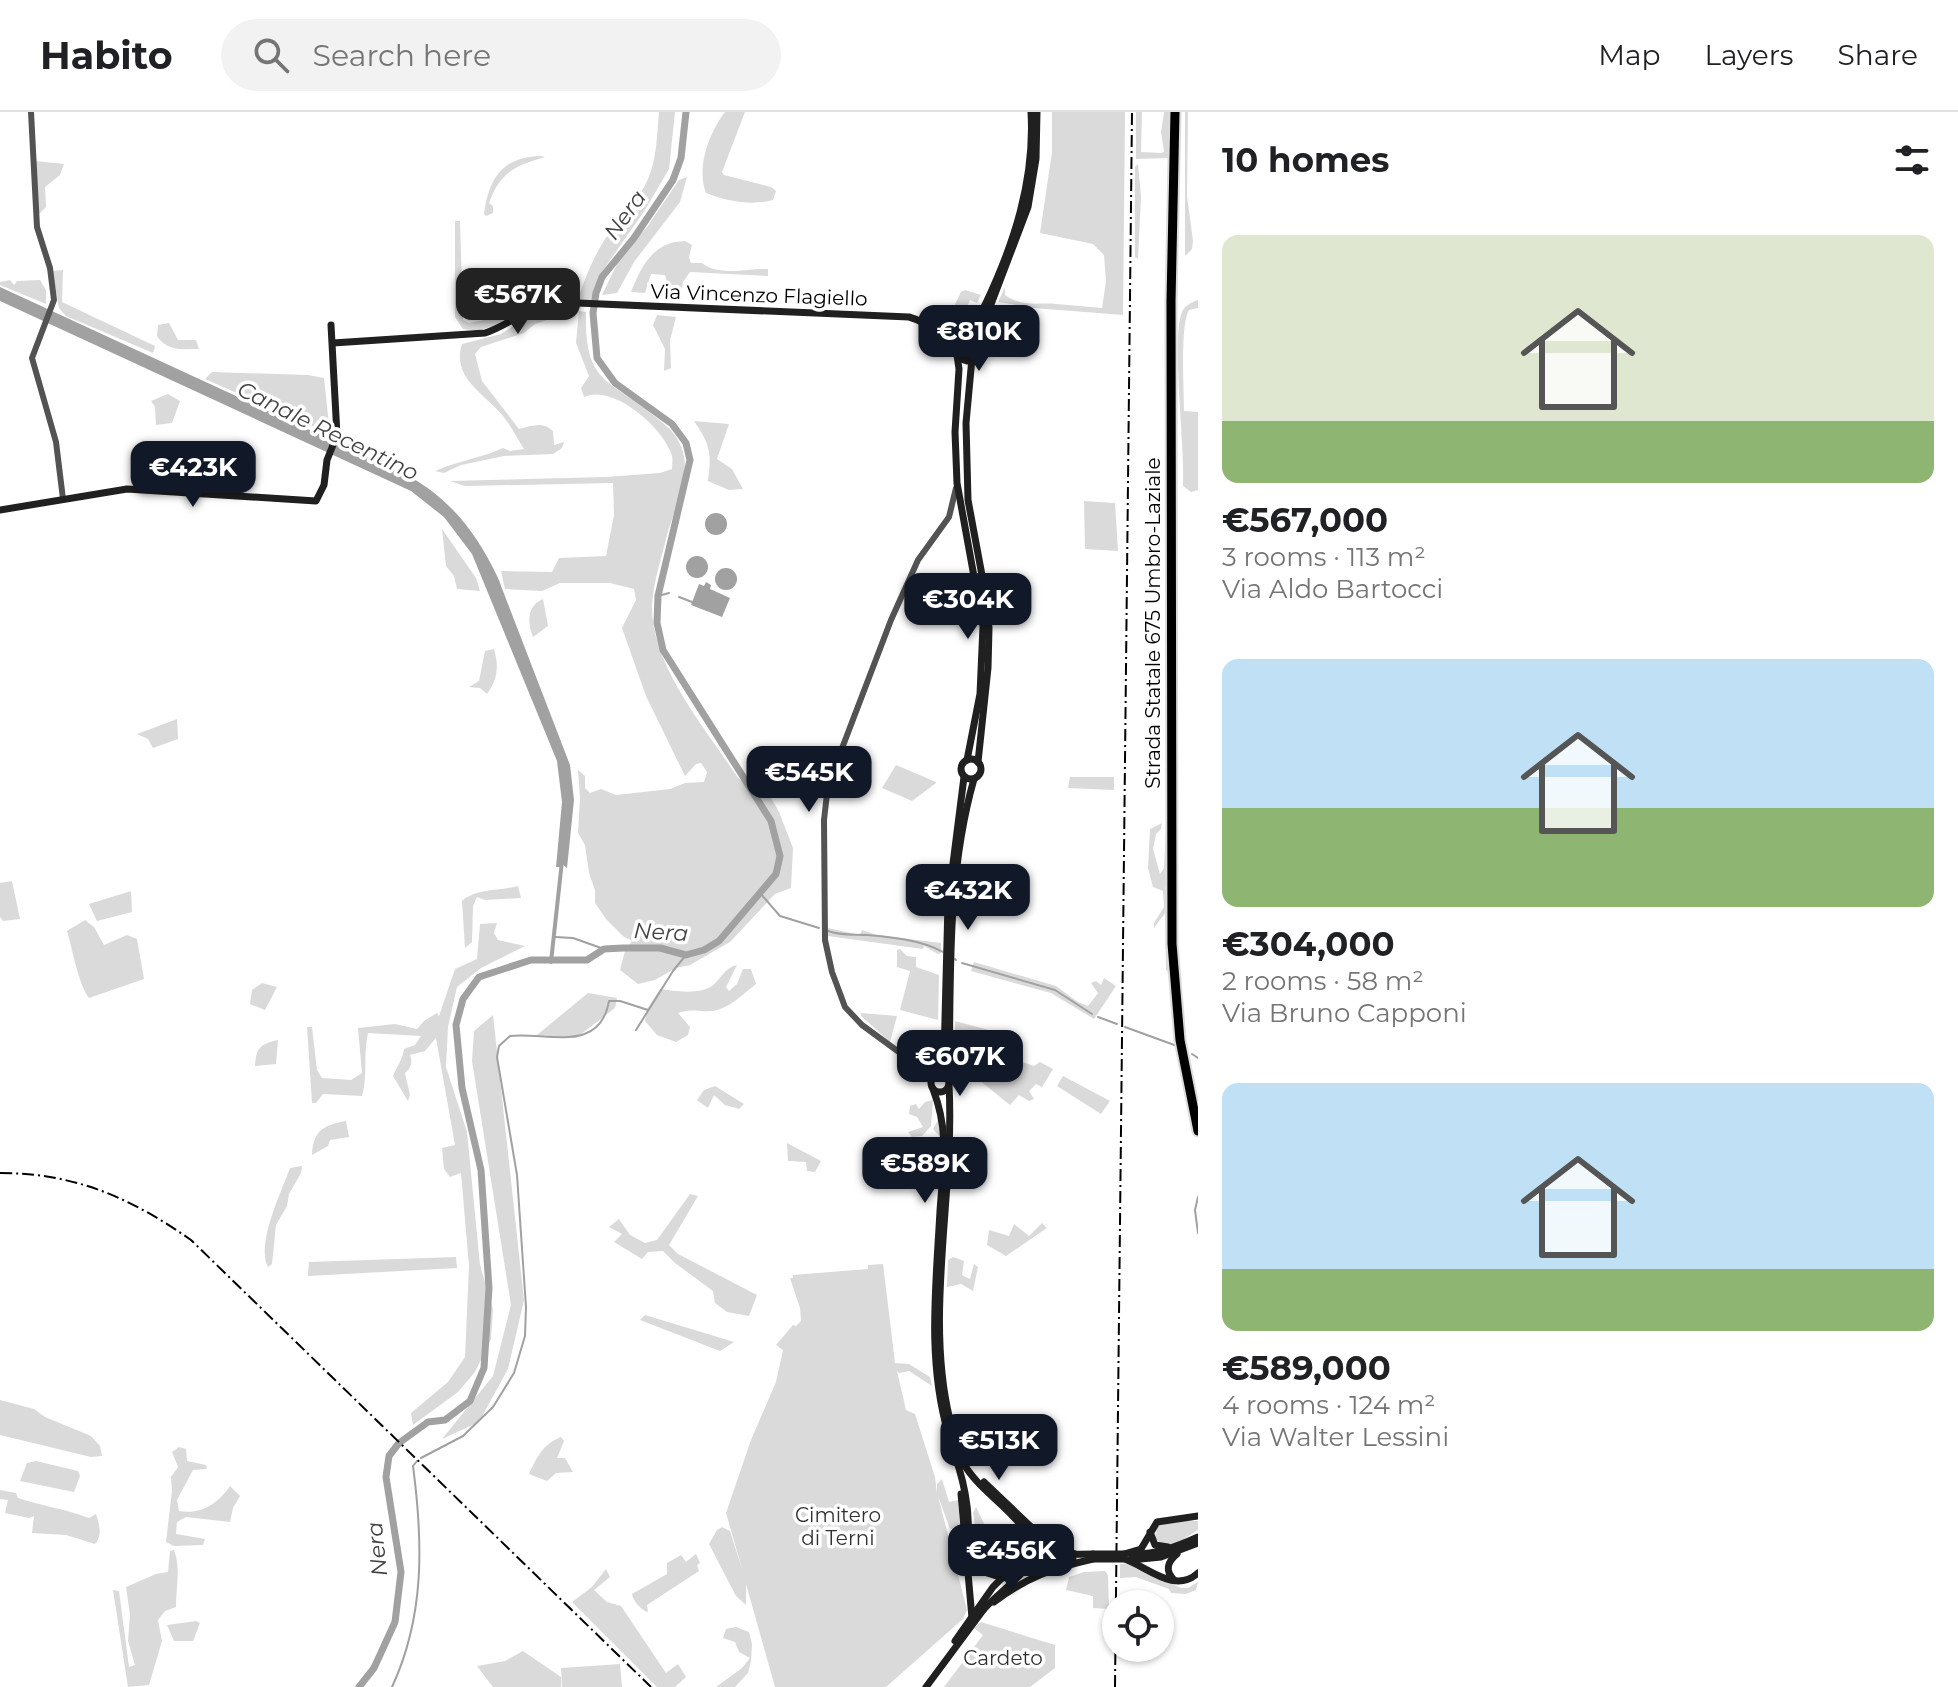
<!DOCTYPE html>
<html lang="en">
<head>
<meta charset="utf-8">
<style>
  :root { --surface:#fff; --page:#f2f2f2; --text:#202124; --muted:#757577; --line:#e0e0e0; --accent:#111827 }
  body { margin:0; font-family:Montserrat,sans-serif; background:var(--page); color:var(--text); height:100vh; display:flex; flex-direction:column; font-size:30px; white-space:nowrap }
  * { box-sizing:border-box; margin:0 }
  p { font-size:26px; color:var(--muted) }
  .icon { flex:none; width:44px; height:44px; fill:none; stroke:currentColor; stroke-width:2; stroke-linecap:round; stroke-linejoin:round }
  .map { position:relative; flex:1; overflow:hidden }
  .panel { display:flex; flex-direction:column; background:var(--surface); width:760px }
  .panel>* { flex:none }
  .controls { position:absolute; left:1102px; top:1478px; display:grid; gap:16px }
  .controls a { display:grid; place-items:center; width:72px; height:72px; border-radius:50%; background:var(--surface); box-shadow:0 2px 6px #0004; font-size:40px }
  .price { position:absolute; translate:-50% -68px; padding:0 18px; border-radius:16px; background:var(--accent); color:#fff; font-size:26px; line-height:52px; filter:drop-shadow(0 2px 4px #0008) }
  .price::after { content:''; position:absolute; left:50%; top:48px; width:24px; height:18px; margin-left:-12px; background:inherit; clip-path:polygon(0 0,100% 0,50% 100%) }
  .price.active { background:#222; color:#fff }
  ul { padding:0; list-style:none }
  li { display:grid; align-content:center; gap:16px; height:424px; padding:0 24px }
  li span { display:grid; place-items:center; height:248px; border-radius:16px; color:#555 }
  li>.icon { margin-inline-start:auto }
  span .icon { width:144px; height:144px; fill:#fffc; stroke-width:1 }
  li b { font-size:34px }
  h2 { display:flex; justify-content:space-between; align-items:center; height:96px; padding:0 24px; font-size:34px }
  header { display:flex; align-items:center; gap:48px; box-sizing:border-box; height:112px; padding:0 40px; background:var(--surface); border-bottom:2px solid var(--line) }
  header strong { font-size:38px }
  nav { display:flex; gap:44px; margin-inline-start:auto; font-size:28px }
  .search { width:560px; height:72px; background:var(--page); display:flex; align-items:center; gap:20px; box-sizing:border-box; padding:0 28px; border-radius:44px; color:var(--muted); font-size:30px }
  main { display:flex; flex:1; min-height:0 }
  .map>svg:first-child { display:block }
  .green { fill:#dadada }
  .water { fill:#a1a1a1 }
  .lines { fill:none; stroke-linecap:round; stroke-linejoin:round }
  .stream { stroke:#a1a1a1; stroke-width:2 }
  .canal { stroke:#a1a1a1; stroke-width:4 }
  .river { stroke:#a1a1a1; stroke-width:7 }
  .trunk-casing { stroke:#dbdbdb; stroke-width:13 }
  .tertiary { stroke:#535353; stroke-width:6 }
  .secondary { stroke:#202020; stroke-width:7 }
  .trunk { stroke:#000; stroke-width:9 }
  .rail { stroke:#000; stroke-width:2; stroke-dasharray:12 4 2 4; stroke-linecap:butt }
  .secondary-bridge { stroke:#202020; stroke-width:7 }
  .labels { text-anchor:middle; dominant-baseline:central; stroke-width:7; stroke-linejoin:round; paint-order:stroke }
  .street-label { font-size:20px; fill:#000; stroke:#fff }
  .park-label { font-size:20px; fill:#313131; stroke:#fff }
  .water-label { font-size:22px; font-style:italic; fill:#424242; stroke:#fff }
</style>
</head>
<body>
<header>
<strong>Habito</strong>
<div class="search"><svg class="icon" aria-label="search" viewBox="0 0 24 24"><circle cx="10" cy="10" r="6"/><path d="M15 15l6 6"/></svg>Search here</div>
<nav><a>Map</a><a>Layers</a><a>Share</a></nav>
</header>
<main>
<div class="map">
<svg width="1198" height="1575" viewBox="0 0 1198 1575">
  <rect width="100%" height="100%" fill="#fff"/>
  <g class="green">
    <path d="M659,0h16l-6,57 -24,41 -46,66 -8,25c-19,-3 -40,-4 -58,3 -24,10 -41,31 -70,25l-8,-12v-96h5l3,99 6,3 20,-4 32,-19 23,-7 35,3c8,-24 18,-47 33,-67 13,-16 28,-31 36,-50 9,-20 9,-45 11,-67z"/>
    <path d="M725,0h20l-23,60 2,3 47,12 5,4 -3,9c-22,6 -47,1 -67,-7 -10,-25 3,-60 19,-81z"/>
    <path d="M1052,0h73l-2,203 -89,-7 -36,-6 7,-15v8c19,13 31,7 51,9 15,1 31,3 46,4l4,-27 -2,-26 -11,-11 -53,-11 12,-81z"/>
    <polygon points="1136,0 1142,0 1141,40 1161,41 1164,40 1161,20 1164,0 1170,0 1169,46 1136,47"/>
    <polygon points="1185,0 1188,0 1187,84 1193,129 1192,137 1185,144"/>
    <path d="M541,44l4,1c-30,9 -45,15 -56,46l4,3v7l-7,3 -2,-2c5,-36 18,-57 57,-58z"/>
    <polygon points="35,49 64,52 60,63 45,75 46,95 39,102"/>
    <polygon points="1138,52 1141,85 1138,147 1135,145 1135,55"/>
    <polygon points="687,65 680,90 634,150 617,181 602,183 620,146 647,115 679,68"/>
    <path d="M685,129l7,4 -3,12 2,6h11c17,14 46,5 66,6v7l-78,-4 -7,10 -2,13 -14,-2 1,-9 -3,-9 -14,-1 -6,19 -14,-1c11,-28 23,-50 54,-51z"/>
    <polygon points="63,158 62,190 155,234 153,241 66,204 59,196 52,159"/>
    <polygon points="10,168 14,173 17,169 40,168 46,178 46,192 0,173 0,170"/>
    <polygon points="965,178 981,183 977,191 970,188 963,205 954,213 949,205 961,180"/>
    <path d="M1198,188v8l-9,2c-9,14 -5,79 -5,101l14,1v78l-7,2 -8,-6c3,-32 -13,-156 0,-176 3,-5 9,-8 15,-10z"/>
    <path d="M552,197h18l-8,6 -27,9 -11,9 -43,14 -6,7 7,27 37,48c14,-3 23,-8 34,2l1,14 10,-3 -2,6 -9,6 -49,2 -43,9 -17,8 -9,-2c23,-10 46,-13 68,-23l7,3 14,-2c-7,-11 -13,-23 -21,-33 -18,-22 -52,-38 -41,-72l39,-10 28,-18z"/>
    <path d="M579,199l7,1c-2,74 24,66 72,107 13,10 20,17 25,33 7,27 -9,57 -16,83 -5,22 -14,47 -15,71 -1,60 54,123 86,172l4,3 23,6 14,25 14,36 -2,40 -16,6 -45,48 -40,23 -14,3 -21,12 -17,4 -18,-14 5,-19 7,-10 -9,-5 -17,-17 -11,-16v-13l-6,-17 -4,-28 -7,-12 2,-35 -2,-28 7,6v12l5,5 11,-4 15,6 54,-6 15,-6 19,-1 3,-10 -6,-9 -5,1 -11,12 -39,-80 -24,-68 14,-28 -2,-11 -24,-6h-50l-18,8 -37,-2 -4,-18 51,1 7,-14 47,-2 8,-41 -1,-32 -148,3 -15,-5 156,-4 54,-4 12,-4c0,-1 1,-11 0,-13 -7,-27 -59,-73 -88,-59l-3,-9 8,-12 -13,-33z"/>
    <polygon points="657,203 676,205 670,228 671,256 664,259 665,237 653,213"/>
    <path d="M169,211l9,17h18l3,9c-17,0 -31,3 -42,-13l1,-11z"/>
    <polygon points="212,260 308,263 324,266 330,322 205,267"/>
    <polygon points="168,282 180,289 172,311 156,313 155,295 151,289"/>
    <path d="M694,309l35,3 -12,35 15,10 11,20 -14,1 -21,-9c4,-28 2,-37 -14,-60z"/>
    <polygon points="1084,389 1115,391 1118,439 1085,437"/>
    <polygon points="442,417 476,466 480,479 457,477 454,464 446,454"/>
    <path d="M543,487l5,27 -15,11c-6,-16 -6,-31 10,-38z"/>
    <path d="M494,537c5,17 4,30 -7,45l-7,-6 -11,-1 10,-6 6,-30z"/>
    <polygon points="177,607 178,627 153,636 148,627 137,622"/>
    <polygon points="896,653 936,670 936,671 912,689 882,676"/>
    <polygon points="1070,665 1114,665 1114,678 1068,676"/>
    <polygon points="1162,711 1161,717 1156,722 1153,737 1160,762 1164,756 1166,715 1168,767 1165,777 1168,778 1170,861 1166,858 1165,801 1154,816 1154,811 1164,795 1163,779 1153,775 1148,756 1150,717"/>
    <polygon points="12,769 20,807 3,809 0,805 0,771"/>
    <path d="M518,774l3,12 -36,2 -8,-3 -4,9 -1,36 -7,6 -3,-47c14,-13 38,-10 56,-15z"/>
    <polygon points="131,779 132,800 97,809 89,792"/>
    <path d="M85,808l9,7 10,18 23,-10 10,4 7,40 -55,19c-11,-15 -16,-47 -22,-67z"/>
    <path d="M497,811l-3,10 4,7 27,6 -44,22 -24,19 -9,40 -2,40 21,65 13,133 13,44 -2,30 -16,33 -17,20 -45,33 -2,-12 37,-31 17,-25 4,-91 -8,-93 -11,4 -6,-8 -2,-21 13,-3 -19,-107 -11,13 -15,4c3,9 1,12 -5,18l5,22 -2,6 -15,-25c4,-10 9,-15 11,-27l11,-4 6,-9 -53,-3c-5,21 0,42 -6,63l-39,-2 -7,9h-4l-5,-76h5l5,43 5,8 29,2 11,-7 -4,-45 37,-4 22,5 7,-8 13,-8 2,3 16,-47 22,-10 3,-35z"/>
    <polygon points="828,816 860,823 862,818 877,823 941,831 941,841 938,842 924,834 923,837 828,824"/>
    <polygon points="900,837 907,844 916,845 916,855 939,863 938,908 900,898 910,859 897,855 897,838"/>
    <polygon points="974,850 1056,874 1078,890 1088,894 1098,881 1091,871 1096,869 1101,873 1104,866 1116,874 1094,907 1051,881 971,859"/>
    <path d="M737,853l-11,22 3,4 8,-7 6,-15h8l5,15c-13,10 -28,26 -45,27 -14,1 -17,-3 -33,2l12,14 -2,8 -12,7 -19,-7 -12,-14 2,-12 13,-20c15,2 38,6 52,-3 9,-7 13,-19 25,-21z"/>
    <polygon points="262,871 277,875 265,898 250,892 252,878"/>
    <polygon points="588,881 617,886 615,896 576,926 537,923"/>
    <polygon points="861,901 897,904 890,930 861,904"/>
    <polygon points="493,903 524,1188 508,1257 479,1310 442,1327 493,1264 511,1193 472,949 474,919"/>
    <polygon points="955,909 1011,924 1008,945 1034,954 1040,950 1053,957 1042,975 1036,972 1029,979 1034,987 1029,989 1019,983 1010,993 974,964 955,975"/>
    <path d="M278,928l-2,24 -21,2c1,-18 5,-22 23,-26z"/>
    <polygon points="1063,964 1110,989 1101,1002 1057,974"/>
    <polygon points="715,974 744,992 739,997 725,993 714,983 708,996 697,988 704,978"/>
    <polygon points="933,988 931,1014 922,1024 912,1025 908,1020 923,1015 917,1005 909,1002 910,994 916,992 919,997 925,990"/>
    <path d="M938,1008c5,18 3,36 0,55l-6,3 -12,-6 7,-6 6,-14 5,-1 1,-15 -6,-7z"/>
    <path d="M346,1009l3,16 -19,3 -2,6 -16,9c1,-24 11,-30 34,-34z"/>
    <polygon points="787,1031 821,1049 815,1060 807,1059 806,1050 788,1049"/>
    <path d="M302,1054l-1,7 -12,21 -2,12 -11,19 -4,39 -4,3c-12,-24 13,-74 22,-99z"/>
    <polygon points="690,1082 698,1084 669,1133 678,1142 757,1183 749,1204 727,1200 715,1191 713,1179 675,1151 663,1139 648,1140 642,1147 614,1130 622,1122 609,1115 619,1107 630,1123 645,1131 657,1128"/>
    <polygon points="1042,1111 1047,1116 1006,1144 987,1133 989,1118 1009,1124 1014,1112 1029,1124"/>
    <polygon points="456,1145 457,1156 308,1164 309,1150"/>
    <polygon points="953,1145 964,1149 962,1163 970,1167 974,1152 978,1155 973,1179 961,1172 947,1175 948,1148"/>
    <polygon points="883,1152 895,1251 909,1252 930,1265 932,1274 909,1259 899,1261 897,1259 906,1298 915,1302 935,1365 937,1382 937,1372 942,1367 949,1390 958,1388 960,1416 950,1417 938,1384 967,1498 963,1507 886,1575 775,1575 746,1472 746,1493 736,1484 709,1432 717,1418 722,1415 730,1419 743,1460 726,1401 751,1328 776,1270 783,1238 776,1233 793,1213 796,1214 801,1209 800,1196 790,1166 793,1166 793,1163 868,1157 868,1153"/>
    <polygon points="645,1203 734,1230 720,1239 640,1208"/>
    <polygon points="0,1288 34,1297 45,1305 91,1324 100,1334 102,1344 91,1345 0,1323"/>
    <path d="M561,1325l3,4 -7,17h8l8,14 -17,1 -9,8 -18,-7c8,-17 14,-30 32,-37z"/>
    <path d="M179,1335l7,2 1,12 19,4 1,4 -14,1 -16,30 2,11c21,4 39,-7 51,-25l10,10 -7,12 -3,14 -44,-5 -9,5 -1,12 29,5 -2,6 -29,1 -8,-4 6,-51 -1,-14 7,-10 -6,-15z"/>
    <polygon points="36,1349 78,1359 80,1364 74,1380 20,1369 27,1351"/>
    <path d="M0,1378l16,3 2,5c24,8 48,11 71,20l7,-4c3,10 7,21 -1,30l-29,-9 -34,-2 2,-17 -5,2 -24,-5 3,-13 -8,-1z"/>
    <polygon points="976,1395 1001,1447 993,1458 985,1456 980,1444 973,1401"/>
    <polygon points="1170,1409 1198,1409 1198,1418 1176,1432 1161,1432 1155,1426 1157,1413"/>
    <path d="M174,1438c7,18 2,37 2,57l-11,4 -7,9 4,21 -13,44 -21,2 -15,-97 6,1 10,76 6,-2 -7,-24 2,-26 -4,-28 30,-13 12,-2 2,-21z"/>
    <path d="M696,1442l4,9 -3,2 2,6 -52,34 1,7c-6,-1 -15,-11 -16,-18l35,-20v-11l14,-8 5,7z"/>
    <polygon points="1128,1451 1181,1476 1188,1476 1198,1470 1196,1478 1186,1482 1171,1481 1169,1477 1136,1465 1120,1466 1120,1452"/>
    <polygon points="606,1457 610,1465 594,1478 607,1490 621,1494 666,1561 678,1552 686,1565 675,1575 657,1575 572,1490 592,1475"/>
    <polygon points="1105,1459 1108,1463 1109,1497 1093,1496 1093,1484 1066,1478 1069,1465 1084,1460"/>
    <polygon points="196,1509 200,1511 193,1529 174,1529 167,1513"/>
    <polygon points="981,1510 1055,1533 1055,1556 1030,1575 944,1575 983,1523 974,1516"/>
    <polygon points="736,1515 749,1520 752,1532 751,1549 748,1561 735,1575 716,1575 742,1556 750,1546 739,1540 735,1530 723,1526 726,1517"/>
    <polygon points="523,1539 561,1565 561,1575 493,1575 477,1554 505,1549"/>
    <polygon points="620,1552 622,1575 562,1575 561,1556"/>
  </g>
  <g class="water">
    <path d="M0,175l405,187c45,24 72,59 93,104l72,187 4,35 -7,68 -5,-4 -2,3h-4l6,-65 -5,-41 -85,-207 -28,-37 -33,-26 -411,-190z"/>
    <circle cx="716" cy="412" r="11"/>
    <circle cx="697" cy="455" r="11"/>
    <circle cx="726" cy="467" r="11"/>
    <polygon points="706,470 711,473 710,477 730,486 722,505 691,493 699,472 704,474"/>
  </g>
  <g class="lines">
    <g class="stream">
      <polyline points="658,484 669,481"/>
      <polyline points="679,485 692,490"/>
      <polyline points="760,781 780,804 819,816"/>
      <path d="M828,819c13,5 25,3 39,4 24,2 55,5 76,17"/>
      <polyline points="555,825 573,826 604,837"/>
      <polyline points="955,847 956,848"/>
      <polyline points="962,851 1055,878 1092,902"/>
      <polyline points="1098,905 1117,912"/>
      <polyline points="1125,915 1177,934"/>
      <polyline points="636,918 673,859 686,843"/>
      <polyline points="1192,942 1198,946"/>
      <polyline points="1198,1085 1195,1098 1198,1121"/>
      <path d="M421,1346l42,-22 30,-29 21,-34 11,-37 1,-29 -9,-132 -20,-118 2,-11 11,-10c37,-4 90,18 99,-35h11l28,9"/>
      <path d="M392,1575c33,-71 31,-145 21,-221l4,-5"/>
    </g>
    <polyline class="canal" points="551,850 562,749"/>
    <polyline class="river" points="359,1575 374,1556 395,1510 401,1460 386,1365 389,1344 399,1331 428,1310 445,1308 470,1289 484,1256 489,1176 481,1058 462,976 456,913 463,887 479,865 531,848 587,848 604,837 623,836 660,836 686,843 704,838 719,829 776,762 780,744 771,709 663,538 657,511 658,484 690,348 686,331 672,312 615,271 597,246 593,201 596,181 602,165 634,126 673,68 681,46 686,0"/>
    <g class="trunk-casing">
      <polyline id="trunk" points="1175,0 1171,189 1172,832 1180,928 1198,1019"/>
    </g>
    <g class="tertiary">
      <polyline points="31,0 37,115 50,156 54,188 32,246 56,330 63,387"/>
      <polyline points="933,965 862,913 845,895 832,860 825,828 824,708 828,673 891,508 918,448 949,405 956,376"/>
    </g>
    <g class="secondary">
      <polyline points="947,228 957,243 959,257 955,320 957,371 983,514 980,582 967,648"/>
      <path d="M333,231l152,-10c25,-8 43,-27 69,-31l355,15c15,4 23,12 36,21 9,5 17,4 26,7l3,9 -7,7 -9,-3c-2,-5 -3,-6 0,-12 3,-5 9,-9 13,-13 5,-9 9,-19 14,-28 29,-61 50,-125 46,-193"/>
      <polyline points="974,237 1028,95 1036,47 1037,0"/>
      <polyline points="972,246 966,311 968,388 984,474 989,516 988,556 978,650"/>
      <polyline points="0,398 127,377 316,389 324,373 327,348 337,323 331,213"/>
      <circle cx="971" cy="657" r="10"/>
      <circle cx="940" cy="971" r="9"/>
      <polyline points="936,963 944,946 948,791 964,665"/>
      <path d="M949,970c2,-101 -3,-205 25,-303"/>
      <path d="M949,973c6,108 -25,230 1,335 3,13 5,29 12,41 16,29 47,45 65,72 6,8 7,20 3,29 -6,13 -35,34 -47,48"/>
      <path d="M933,977c17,45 10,76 7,122 -4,75 -13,149 8,222"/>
      <path d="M955,1344c6,17 10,33 12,50 3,22 -2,50 17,66"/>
      <polyline points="984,1370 1048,1431 1075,1442"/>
      <polyline points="961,1382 972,1506"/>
      <polyline points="1150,1420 1155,1433 1168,1435"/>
      <polyline points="1124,1442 1141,1437 1157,1410 1198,1404"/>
      <path d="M1131,1442c24,1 45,-7 67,-17"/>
      <polyline points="1045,1443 1093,1442"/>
      <path d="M1125,1447c24,9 50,35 73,14"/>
      <polyline points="1131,1448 1161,1445 1198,1431"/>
      <polyline points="1040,1455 1073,1447"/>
      <path d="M1174,1468c-9,-9 -7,-18 3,-26"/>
      <path d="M994,1490c33,-25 59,-34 99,-43"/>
      <polyline points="955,1529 993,1475 1018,1450"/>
      <polyline points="926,1575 984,1497"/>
    </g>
    <use href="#trunk" class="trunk"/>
    <g class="rail">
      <path d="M0,1061c75,0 131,25 191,67l460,447"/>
      <polyline points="1115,1575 1132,0"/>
    </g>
    <g class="secondary-bridge">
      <polyline points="1093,1442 1124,1442"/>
      <polyline points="1093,1447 1125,1447"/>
      <polyline points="1018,1450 1029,1445 1045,1443"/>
      <polyline points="984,1460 1003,1466 1040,1455"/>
    </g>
  </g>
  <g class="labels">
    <g class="street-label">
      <text transform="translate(759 183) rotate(2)">Via Vincenzo Flagiello</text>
      <text transform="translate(1153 511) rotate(-90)">Strada Statale 675 Umbro-Laziale</text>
    </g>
    <g class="park-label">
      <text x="838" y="1403">Cimitero<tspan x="838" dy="23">di Terni</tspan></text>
      <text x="1003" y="1546">Cardeto</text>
    </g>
    <g class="water-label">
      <text transform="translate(625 103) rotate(-54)">Nera</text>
      <text transform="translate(328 319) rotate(26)">Canale Recentino</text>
      <text transform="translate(661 820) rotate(3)">Nera</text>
      <text transform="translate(377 1437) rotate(-96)">Nera</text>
    </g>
  </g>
</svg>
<div class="controls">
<a><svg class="icon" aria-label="locate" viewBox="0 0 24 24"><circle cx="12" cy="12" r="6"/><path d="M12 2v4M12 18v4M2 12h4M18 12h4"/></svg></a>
</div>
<b class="price active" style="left:518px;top:224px">€567K</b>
<b class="price" style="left:979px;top:261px">€810K</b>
<b class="price" style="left:193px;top:397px">€423K</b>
<b class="price" style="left:968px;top:529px">€304K</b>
<b class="price" style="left:809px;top:702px">€545K</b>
<b class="price" style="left:968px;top:820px">€432K</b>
<b class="price" style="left:960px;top:986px">€607K</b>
<b class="price" style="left:925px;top:1093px">€589K</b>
<b class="price" style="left:999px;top:1370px">€513K</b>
<b class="price" style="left:1011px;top:1480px">€456K</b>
</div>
<section class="panel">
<h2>10 homes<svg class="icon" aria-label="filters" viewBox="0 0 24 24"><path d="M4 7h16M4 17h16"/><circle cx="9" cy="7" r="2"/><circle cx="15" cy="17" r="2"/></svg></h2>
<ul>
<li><span style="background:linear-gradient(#dfe7d0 75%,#8fb573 0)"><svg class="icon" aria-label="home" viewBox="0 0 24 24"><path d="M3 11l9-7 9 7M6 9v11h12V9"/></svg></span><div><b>€567,000</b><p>3 rooms · 113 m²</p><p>Via Aldo Bartocci</p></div></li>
<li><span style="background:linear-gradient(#bfe0f5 60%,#8fb573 0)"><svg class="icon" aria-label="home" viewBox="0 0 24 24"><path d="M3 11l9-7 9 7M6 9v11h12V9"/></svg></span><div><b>€304,000</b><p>2 rooms · 58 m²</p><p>Via Bruno Capponi</p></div></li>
<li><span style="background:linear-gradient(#bfe0f5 75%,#8fb573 0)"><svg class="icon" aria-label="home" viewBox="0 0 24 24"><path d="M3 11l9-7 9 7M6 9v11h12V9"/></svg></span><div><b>€589,000</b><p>4 rooms · 124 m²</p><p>Via Walter Lessini</p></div></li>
</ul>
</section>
</main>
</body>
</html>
